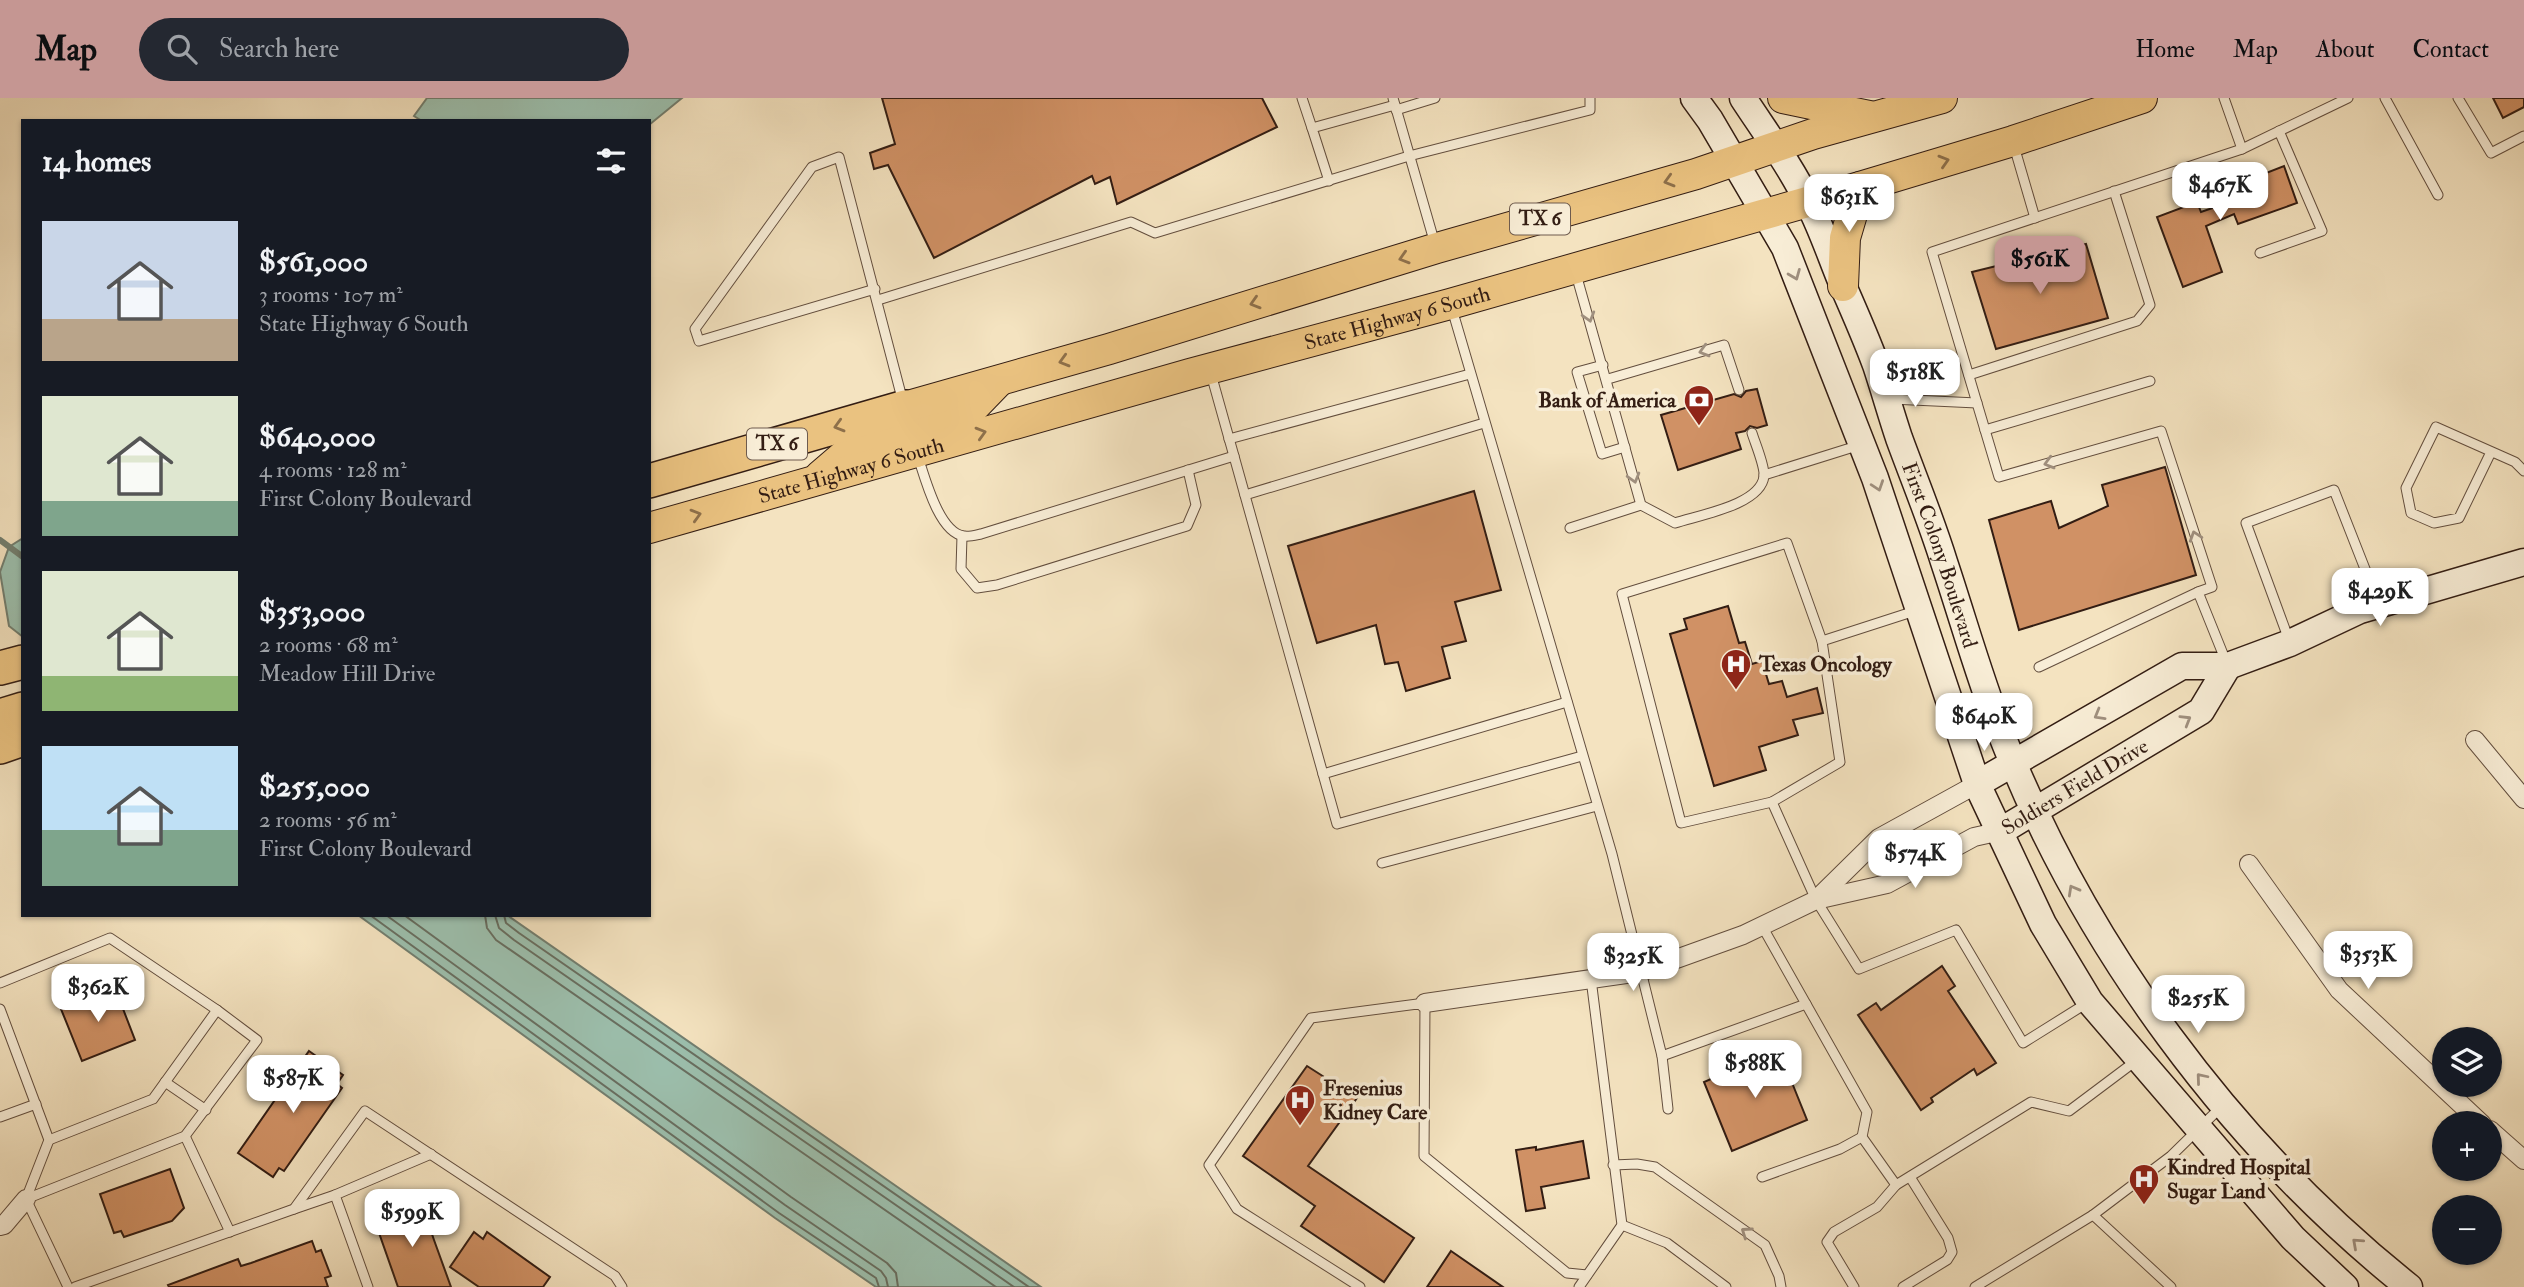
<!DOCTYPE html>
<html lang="en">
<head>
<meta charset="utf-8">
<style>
  :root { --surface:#171b24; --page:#242831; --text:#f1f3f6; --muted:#9ea1a6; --accent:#c59692 }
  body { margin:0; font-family:"IM FELL Double Pica",serif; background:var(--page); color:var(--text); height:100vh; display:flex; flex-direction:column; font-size:26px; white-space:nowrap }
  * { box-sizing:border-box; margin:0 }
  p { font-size:23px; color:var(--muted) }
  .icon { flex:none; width:38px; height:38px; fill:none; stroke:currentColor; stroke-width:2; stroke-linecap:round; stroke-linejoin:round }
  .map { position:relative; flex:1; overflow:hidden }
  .details { position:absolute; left:21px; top:21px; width:630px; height:798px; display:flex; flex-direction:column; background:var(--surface); border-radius:0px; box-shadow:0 2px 5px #0004 }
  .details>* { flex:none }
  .buttons { position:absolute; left:2432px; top:929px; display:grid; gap:14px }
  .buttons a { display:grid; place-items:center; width:70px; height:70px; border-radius:50%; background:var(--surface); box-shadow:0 2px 5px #0004; font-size:35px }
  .price { position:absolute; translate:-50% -60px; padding:0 16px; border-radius:14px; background:#fff; color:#222; font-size:23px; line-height:46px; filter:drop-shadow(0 2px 4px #0008) }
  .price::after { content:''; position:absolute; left:50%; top:42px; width:21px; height:16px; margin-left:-10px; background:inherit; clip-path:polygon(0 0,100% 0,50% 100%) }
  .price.active { background:var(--accent); color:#111 }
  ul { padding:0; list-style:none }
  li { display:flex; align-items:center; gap:21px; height:175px; padding:0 21px }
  li span { display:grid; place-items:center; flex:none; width:196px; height:140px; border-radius:0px; color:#555 }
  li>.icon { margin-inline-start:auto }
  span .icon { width:84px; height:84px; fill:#fffc; stroke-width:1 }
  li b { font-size:30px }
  h2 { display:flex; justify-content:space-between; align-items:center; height:84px; padding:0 21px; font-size:30px }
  header { display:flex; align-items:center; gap:42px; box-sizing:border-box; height:98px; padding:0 35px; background:var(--accent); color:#111 }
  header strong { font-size:33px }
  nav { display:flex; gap:38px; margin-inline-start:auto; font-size:24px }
  .search { width:490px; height:63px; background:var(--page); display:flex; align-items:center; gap:18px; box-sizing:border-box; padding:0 24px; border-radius:38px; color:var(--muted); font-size:26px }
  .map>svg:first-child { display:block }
  .water { fill:#9cbfad; stroke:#727e6f; stroke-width:2 }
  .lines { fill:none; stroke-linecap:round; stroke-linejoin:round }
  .shore { stroke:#686e60; stroke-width:2 }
  .stream { stroke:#727e6f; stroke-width:6 }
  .building { fill:#d09165; stroke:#331d13; stroke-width:2 }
  .lane-casing { stroke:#634e3e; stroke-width:11 }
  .street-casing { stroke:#634e3e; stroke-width:20 }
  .secondary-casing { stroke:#331d13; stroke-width:29 }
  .primary-casing { stroke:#331d13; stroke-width:32 }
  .highway-casing { stroke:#331d13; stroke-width:36 }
  .lane { stroke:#f8edd6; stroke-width:9 }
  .street { stroke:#f8edd6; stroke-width:18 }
  .secondary { stroke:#f8edd6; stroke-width:26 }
  .primary { stroke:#eac280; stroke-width:30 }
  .highway { stroke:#eac280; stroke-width:33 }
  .oneway { stroke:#8e704a }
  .oneway2 { stroke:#9f8f7e }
  .labels { text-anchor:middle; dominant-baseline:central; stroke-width:7; stroke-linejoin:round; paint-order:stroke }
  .shield { fill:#f8edd6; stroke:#6e5b4e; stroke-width:2 }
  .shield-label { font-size:19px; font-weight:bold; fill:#331d13 }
  .street-label { font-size:21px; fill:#331d13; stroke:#f8edd6 }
  .poi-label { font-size:21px; font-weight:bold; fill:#331d13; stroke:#f8edd6; text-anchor:start }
</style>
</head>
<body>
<header>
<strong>Map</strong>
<div class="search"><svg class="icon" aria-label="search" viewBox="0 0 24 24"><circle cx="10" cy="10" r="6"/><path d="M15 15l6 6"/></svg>Search here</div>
<nav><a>Home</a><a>Map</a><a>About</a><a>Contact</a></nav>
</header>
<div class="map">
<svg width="2524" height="1189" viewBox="0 0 2524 1189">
  <rect width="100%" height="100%" fill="#f4e3c0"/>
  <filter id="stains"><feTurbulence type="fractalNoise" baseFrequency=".00286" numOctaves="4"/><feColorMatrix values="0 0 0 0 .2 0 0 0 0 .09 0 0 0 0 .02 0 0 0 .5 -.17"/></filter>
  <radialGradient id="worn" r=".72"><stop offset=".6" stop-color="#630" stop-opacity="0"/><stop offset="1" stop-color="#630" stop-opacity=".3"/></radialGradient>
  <g class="water">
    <polygon points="427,0 682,0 649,27 649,23 422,23 414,18"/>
    <polygon points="23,440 23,539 9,528 0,474 9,449"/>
    <polygon points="358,817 507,817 1041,1189 876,1189 775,1120"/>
  </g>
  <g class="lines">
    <g class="shore">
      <polyline points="370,817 779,1115 876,1180 879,1189"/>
      <polyline points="386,817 785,1107 881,1173 886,1180 888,1189"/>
      <polyline points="404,817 791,1099 887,1165 896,1175 898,1189"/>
      <polyline points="485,817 487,830 496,842 996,1189"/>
      <polyline points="495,817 499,830 514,842 1014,1189"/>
      <polyline points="504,817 506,825 519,835 1029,1189"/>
    </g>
    <polyline class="stream" points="0,442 23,459"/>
  </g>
  <g class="building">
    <polygon points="882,0 1262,0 1277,29 1117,106 1110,79 1095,86 1092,78 934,160 888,67 874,71 870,55 895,46"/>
    <polygon points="2493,0 2524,0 2524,9 2503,20"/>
    <polygon points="2284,68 2297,105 2238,126 2234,116 2206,128 2222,174 2183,189 2157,119 2197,104 2201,114 2230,104 2225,91"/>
    <polygon points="2086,146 2108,220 1996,251 1972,174"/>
    <polygon points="1757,291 1767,327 1757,330 1750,328 1745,333 1736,335 1741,351 1678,372 1661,317 1734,296 1741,299 1746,293"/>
    <polygon points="2165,369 2196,477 2019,532 1989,422 2051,403 2059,430 2108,408 2102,387"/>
    <polygon points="1474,393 1501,492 1455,504 1466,543 1442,549 1450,580 1406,593 1398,564 1385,566 1376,527 1317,545 1288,448"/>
    <polygon points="1728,508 1739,545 1745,544 1752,566 1762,563 1769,586 1782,583 1787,599 1817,590 1823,615 1793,622 1798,637 1759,649 1766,672 1714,688 1670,536 1687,531 1684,521"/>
    <polygon points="1942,868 1955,888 1948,893 1996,965 1977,977 1974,971 1931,1000 1933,1004 1921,1012 1858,917 1876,905 1881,912"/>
    <polygon points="115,890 135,942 82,963 61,911"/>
    <polygon points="309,953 343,977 337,986 342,990 284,1073 279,1070 273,1079 238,1055"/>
    <polygon points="1780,955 1807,1022 1732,1053 1704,984 1732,972 1730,964 1751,956 1755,965"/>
    <polygon points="1307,968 1357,1000 1308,1068 1414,1140 1384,1184 1301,1128 1315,1108 1243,1058"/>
    <polygon points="1583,1043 1589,1080 1541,1089 1545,1110 1526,1113 1516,1052 1536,1049 1536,1052"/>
    <polygon points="170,1071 184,1110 172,1123 124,1139 121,1133 114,1135 100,1096"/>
    <polygon points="421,1104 434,1142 451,1189 398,1189 378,1132 382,1124 380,1119"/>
    <polygon points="474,1134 483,1141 487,1134 550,1179 543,1189 479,1189 450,1169"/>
    <polygon points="312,1143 316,1154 321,1152 331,1178 325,1180 328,1189 169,1189 168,1187 238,1161 241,1168 251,1165"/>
    <polygon points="1451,1153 1503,1189 1427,1189"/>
  </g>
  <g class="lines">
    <g class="lane-casing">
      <g id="lane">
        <polyline points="1302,0 1312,30"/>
        <polyline points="1393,0 1435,146"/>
        <polyline points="2224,0 2242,51"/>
        <polyline points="2385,0 2438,97"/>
        <polyline points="2458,0 2491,55 2524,38"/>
        <polyline points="1396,12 1435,0"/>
        <polyline points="2014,48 2035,120"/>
        <polyline points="1329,83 1312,30 1395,7"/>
        <polyline points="2260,155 2322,133 2279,33"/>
        <path d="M1576,176l65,231 34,18c24,-8 86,-18 89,-47 1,-10 -9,-33 -12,-43"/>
        <polyline points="875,191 699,243 695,231 812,69 839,59 903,304"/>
        <polyline points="878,202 1131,124 1155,135 1409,58 1590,12 1590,0"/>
        <polyline points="1452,211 1612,756 1662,958 1806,906"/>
        <polyline points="1603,267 1577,274 1602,356 1625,349"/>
        <polyline points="1211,276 1337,726 1582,658"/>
        <polyline points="1969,277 2137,223 2150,207 2114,93"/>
        <polyline points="1608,281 1724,247 1739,292"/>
        <polyline points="1891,301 1977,305"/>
        <polyline points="1985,332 2150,283"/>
        <polyline points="1229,341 1470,276"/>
        <polyline points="2491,354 2459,420 2434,425 2411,415 2406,390 2436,329 2515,364 2524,373"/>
        <path d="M918,359c7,21 21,76 46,79 5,1 12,-1 17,-2l253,-78"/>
        <polyline points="1764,377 1860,347"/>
        <polyline points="1245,397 1484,325"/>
        <polyline points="1570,430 1641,407"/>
        <polyline points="962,438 961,471 977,490 997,487 1187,428 1196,407 1188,372"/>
        <polyline points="2198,494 2212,489 2161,333 1999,379 1932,154 2242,51 2348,0"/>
        <polyline points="1918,512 1822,543 1840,664 1772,704 1816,802 1859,871 1956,832 2023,945 2087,905"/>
        <polyline points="2289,542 2246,425 2334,392 2378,504"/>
        <polyline points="2039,569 2198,494 2227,566"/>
        <polyline points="1323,676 1567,604"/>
        <polyline points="1772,704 1681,725 1622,496 1787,445 1822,543"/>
        <polyline points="1382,765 1597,708"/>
        <polyline points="1762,828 1867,1014 1862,1039 1896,1087 2031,1004 2069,1013 2137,962"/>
        <polyline points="0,885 110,840 217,912 153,1001 49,1042"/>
        <polyline points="0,911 49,1042 26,1101 68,1189"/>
        <polyline points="1662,958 1668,1011"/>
        <polyline points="165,984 206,1012"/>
        <polyline points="0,1019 36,1006"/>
        <polyline points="185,1038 230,1134"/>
        <polyline points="1613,1067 1637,1066 1655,1069 1765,1147 1779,1178 1781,1189"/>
        <polyline points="1762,1079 1840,1051 1862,1039"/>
        <polyline points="26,1101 185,1038 257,942 217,912"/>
        <polyline points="294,1111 335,1097"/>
        <polyline points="1622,1127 1667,1145 1726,1189"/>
        <polyline points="75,1189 294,1111 365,1013 615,1178 622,1189"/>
        <polyline points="368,1189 335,1097 431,1056"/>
        <polyline points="1360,1189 1237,1111 1209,1067 1311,920 1425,905 1424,1058 1567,1175 1587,1177"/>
        <polyline points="1579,1189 1622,1127 1591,881"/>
        <polyline points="1854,1189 1827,1144 1834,1134 1877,1109 1896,1087"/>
        <polyline points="1903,1189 1947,1162 1952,1154 1948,1140 1910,1079"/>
        <polyline points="1975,1189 2093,1117"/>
        <polyline points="2171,1189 2093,1117 2171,1058 2220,1010"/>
      </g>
    </g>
    <g class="street-casing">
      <g id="street">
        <polyline points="2475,642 2524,701"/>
        <polyline points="2249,766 2339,892 2482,1026"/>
        <polyline points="1816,802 1879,740 1977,686"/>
        <polyline points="1425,905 1640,874 1743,837 1816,802 1887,786 1974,739 2001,733"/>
        <polyline points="2490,1032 2524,1062"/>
        <polyline points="0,1128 4,1127 26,1101"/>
      </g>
    </g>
    <g class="secondary-casing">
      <g id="secondary">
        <polyline points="1694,0 1710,22 1785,150 1875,380 1977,686 2043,826 2090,904 2293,1140 2345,1189"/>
        <path id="s1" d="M1743,0c23,35 48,69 66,106 14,27 23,56 35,84 11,25 22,50 32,77 8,24 15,49 23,73 15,41 32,82 45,124 19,57 35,115 57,171 83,213 230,412 408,554"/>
        <polyline points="1977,686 2182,568 2228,568 2290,545 2360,512 2524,464"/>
        <path id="s2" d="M2001,733l200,-120 27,-45"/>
      </g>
    </g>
    <g class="primary-casing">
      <g id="primary">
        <polyline points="1783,0 1869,18"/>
        <polyline points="1843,188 1845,140 1860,89"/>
        <polyline points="916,354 923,333 936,324 969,314 999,283"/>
        <polyline points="820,378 855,348 886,338 903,329 905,309 1109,251 1437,150 1696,76 1813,36 1942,0"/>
        <path id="s3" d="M649,430l541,-154 260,-70 410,-117 153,-46 129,-43"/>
      </g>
    </g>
    <g class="highway-casing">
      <g id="highway">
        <polyline points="649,383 905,309"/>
        <polyline points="0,570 23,564"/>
        <polyline points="0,618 23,611"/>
        <polyline points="0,649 23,641"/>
      </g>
    </g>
    <use href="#lane" class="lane"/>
    <use href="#street" class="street"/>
    <use href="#secondary" class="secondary"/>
    <use href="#primary" class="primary"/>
    <use href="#highway" class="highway"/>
  </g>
  <defs><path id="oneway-chevron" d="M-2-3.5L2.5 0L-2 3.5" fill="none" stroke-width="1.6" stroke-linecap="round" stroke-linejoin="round" transform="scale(1.75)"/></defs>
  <g class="oneway">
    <use href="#oneway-chevron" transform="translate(1944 63) rotate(-17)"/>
    <use href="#oneway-chevron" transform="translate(1669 83) rotate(164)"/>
    <use href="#oneway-chevron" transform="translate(1404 160) rotate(163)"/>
    <use href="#oneway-chevron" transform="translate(1255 205) rotate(163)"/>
    <use href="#oneway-chevron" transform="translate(1064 263) rotate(164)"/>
    <use href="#oneway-chevron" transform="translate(839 328) rotate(164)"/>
    <use href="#oneway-chevron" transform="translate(981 335) rotate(-16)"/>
    <use href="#oneway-chevron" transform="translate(696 417) rotate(-16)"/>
  </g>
  <g class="oneway2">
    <use href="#oneway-chevron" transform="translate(1795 177) rotate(68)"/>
    <use href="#oneway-chevron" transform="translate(1589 219) rotate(73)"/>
    <use href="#oneway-chevron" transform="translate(1704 253) rotate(164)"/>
    <use href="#oneway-chevron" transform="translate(2049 365) rotate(164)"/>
    <use href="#oneway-chevron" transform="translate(1634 380) rotate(74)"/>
    <use href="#oneway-chevron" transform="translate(1878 388) rotate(71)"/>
    <use href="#oneway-chevron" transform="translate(2195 438) rotate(-108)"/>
    <use href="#oneway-chevron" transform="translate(2099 617) rotate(150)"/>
    <use href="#oneway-chevron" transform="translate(2186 622) rotate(-31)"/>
    <use href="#oneway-chevron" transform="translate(2073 792) rotate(-119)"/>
    <use href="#oneway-chevron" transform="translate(2201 980) rotate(-130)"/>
    <use href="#oneway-chevron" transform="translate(1746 1134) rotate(-145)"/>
    <use href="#oneway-chevron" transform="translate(2357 1145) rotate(-138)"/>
  </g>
  <defs>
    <g id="bank-pin" transform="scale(1.575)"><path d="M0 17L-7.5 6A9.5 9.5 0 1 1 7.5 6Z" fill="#8f2418" stroke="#f8edd6"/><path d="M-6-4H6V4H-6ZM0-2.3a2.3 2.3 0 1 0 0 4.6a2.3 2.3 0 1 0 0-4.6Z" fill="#fff"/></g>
    <g id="hospital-pin" transform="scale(1.575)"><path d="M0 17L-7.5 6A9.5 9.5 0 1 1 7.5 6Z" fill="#8f2418" stroke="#f8edd6"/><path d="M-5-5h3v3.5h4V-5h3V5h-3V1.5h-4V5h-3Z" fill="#fff"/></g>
  </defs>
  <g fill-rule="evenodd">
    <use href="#bank-pin" x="1699" y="302"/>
    <use href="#hospital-pin" x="1736" y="566"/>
    <use href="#hospital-pin" x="1300" y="1002"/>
    <use href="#hospital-pin" x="2144" y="1081"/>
  </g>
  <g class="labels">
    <g class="shield">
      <rect x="1510" y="105.5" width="60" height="31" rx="5"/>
      <rect x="747" y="330.5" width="60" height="31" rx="5"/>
    </g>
    <g class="shield-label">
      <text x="1540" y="121">TX 6</text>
      <text x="777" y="346">TX 6</text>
    </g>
    <g class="street-label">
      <text stroke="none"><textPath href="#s3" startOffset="777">State Highway 6 South</textPath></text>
      <text stroke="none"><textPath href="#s3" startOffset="210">State Highway 6 South</textPath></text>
      <text stroke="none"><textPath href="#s1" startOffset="500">First Colony Boulevard</textPath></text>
      <text stroke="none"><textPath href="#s2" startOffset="86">Soldiers Field Drive</textPath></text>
    </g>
    <g class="poi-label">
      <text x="1676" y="302" text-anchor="end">Bank of America</text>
      <text x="1759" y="566">Texas Oncology</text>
      <text x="1323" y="990">Fresenius<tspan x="1323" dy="24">Kidney Care</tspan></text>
      <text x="2167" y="1069">Kindred Hospital<tspan x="2167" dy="24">Sugar Land</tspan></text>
    </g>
  </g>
  <rect width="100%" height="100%" filter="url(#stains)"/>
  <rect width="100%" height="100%" fill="url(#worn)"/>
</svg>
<div class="buttons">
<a><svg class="icon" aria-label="layers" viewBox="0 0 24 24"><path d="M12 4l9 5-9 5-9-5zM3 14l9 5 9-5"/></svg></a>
<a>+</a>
<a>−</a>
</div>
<b class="price" style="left:2220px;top:124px">$467K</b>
<b class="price" style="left:1849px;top:136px">$631K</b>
<b class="price active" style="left:2040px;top:198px">$561K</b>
<b class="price" style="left:1915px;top:311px">$518K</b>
<b class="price" style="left:2380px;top:530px">$429K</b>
<b class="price" style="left:1984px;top:655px">$640K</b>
<b class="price" style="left:1915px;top:792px">$574K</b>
<b class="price" style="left:2368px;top:893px">$353K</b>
<b class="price" style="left:1633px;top:895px">$325K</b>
<b class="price" style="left:98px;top:926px">$362K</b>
<b class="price" style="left:2198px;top:937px">$255K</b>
<b class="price" style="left:1755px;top:1002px">$588K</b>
<b class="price" style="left:293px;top:1017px">$587K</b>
<b class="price" style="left:412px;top:1151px">$599K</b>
<section class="details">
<h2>14 homes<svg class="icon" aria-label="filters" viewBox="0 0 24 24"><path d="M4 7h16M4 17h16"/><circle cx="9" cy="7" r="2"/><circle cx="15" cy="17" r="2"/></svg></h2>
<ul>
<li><span style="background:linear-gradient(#c9d6e8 70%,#b9a48a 0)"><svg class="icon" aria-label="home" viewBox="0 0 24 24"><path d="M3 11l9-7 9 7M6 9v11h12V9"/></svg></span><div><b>$561,000</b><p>3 rooms · 107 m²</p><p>State Highway 6 South</p></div></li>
<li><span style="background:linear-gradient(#dfe7d0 75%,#7fa58c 0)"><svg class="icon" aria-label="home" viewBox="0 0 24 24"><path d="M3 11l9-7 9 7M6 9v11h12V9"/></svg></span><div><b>$640,000</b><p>4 rooms · 128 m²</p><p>First Colony Boulevard</p></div></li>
<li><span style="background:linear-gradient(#dfe7d0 75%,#8fb573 0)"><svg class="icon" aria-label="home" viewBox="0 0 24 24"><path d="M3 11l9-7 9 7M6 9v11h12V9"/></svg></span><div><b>$353,000</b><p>2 rooms · 68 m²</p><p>Meadow Hill Drive</p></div></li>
<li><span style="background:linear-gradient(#bfe0f5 60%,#7fa58c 0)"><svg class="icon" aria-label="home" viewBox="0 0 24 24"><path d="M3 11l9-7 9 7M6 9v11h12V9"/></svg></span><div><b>$255,000</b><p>2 rooms · 56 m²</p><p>First Colony Boulevard</p></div></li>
</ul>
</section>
</div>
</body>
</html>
